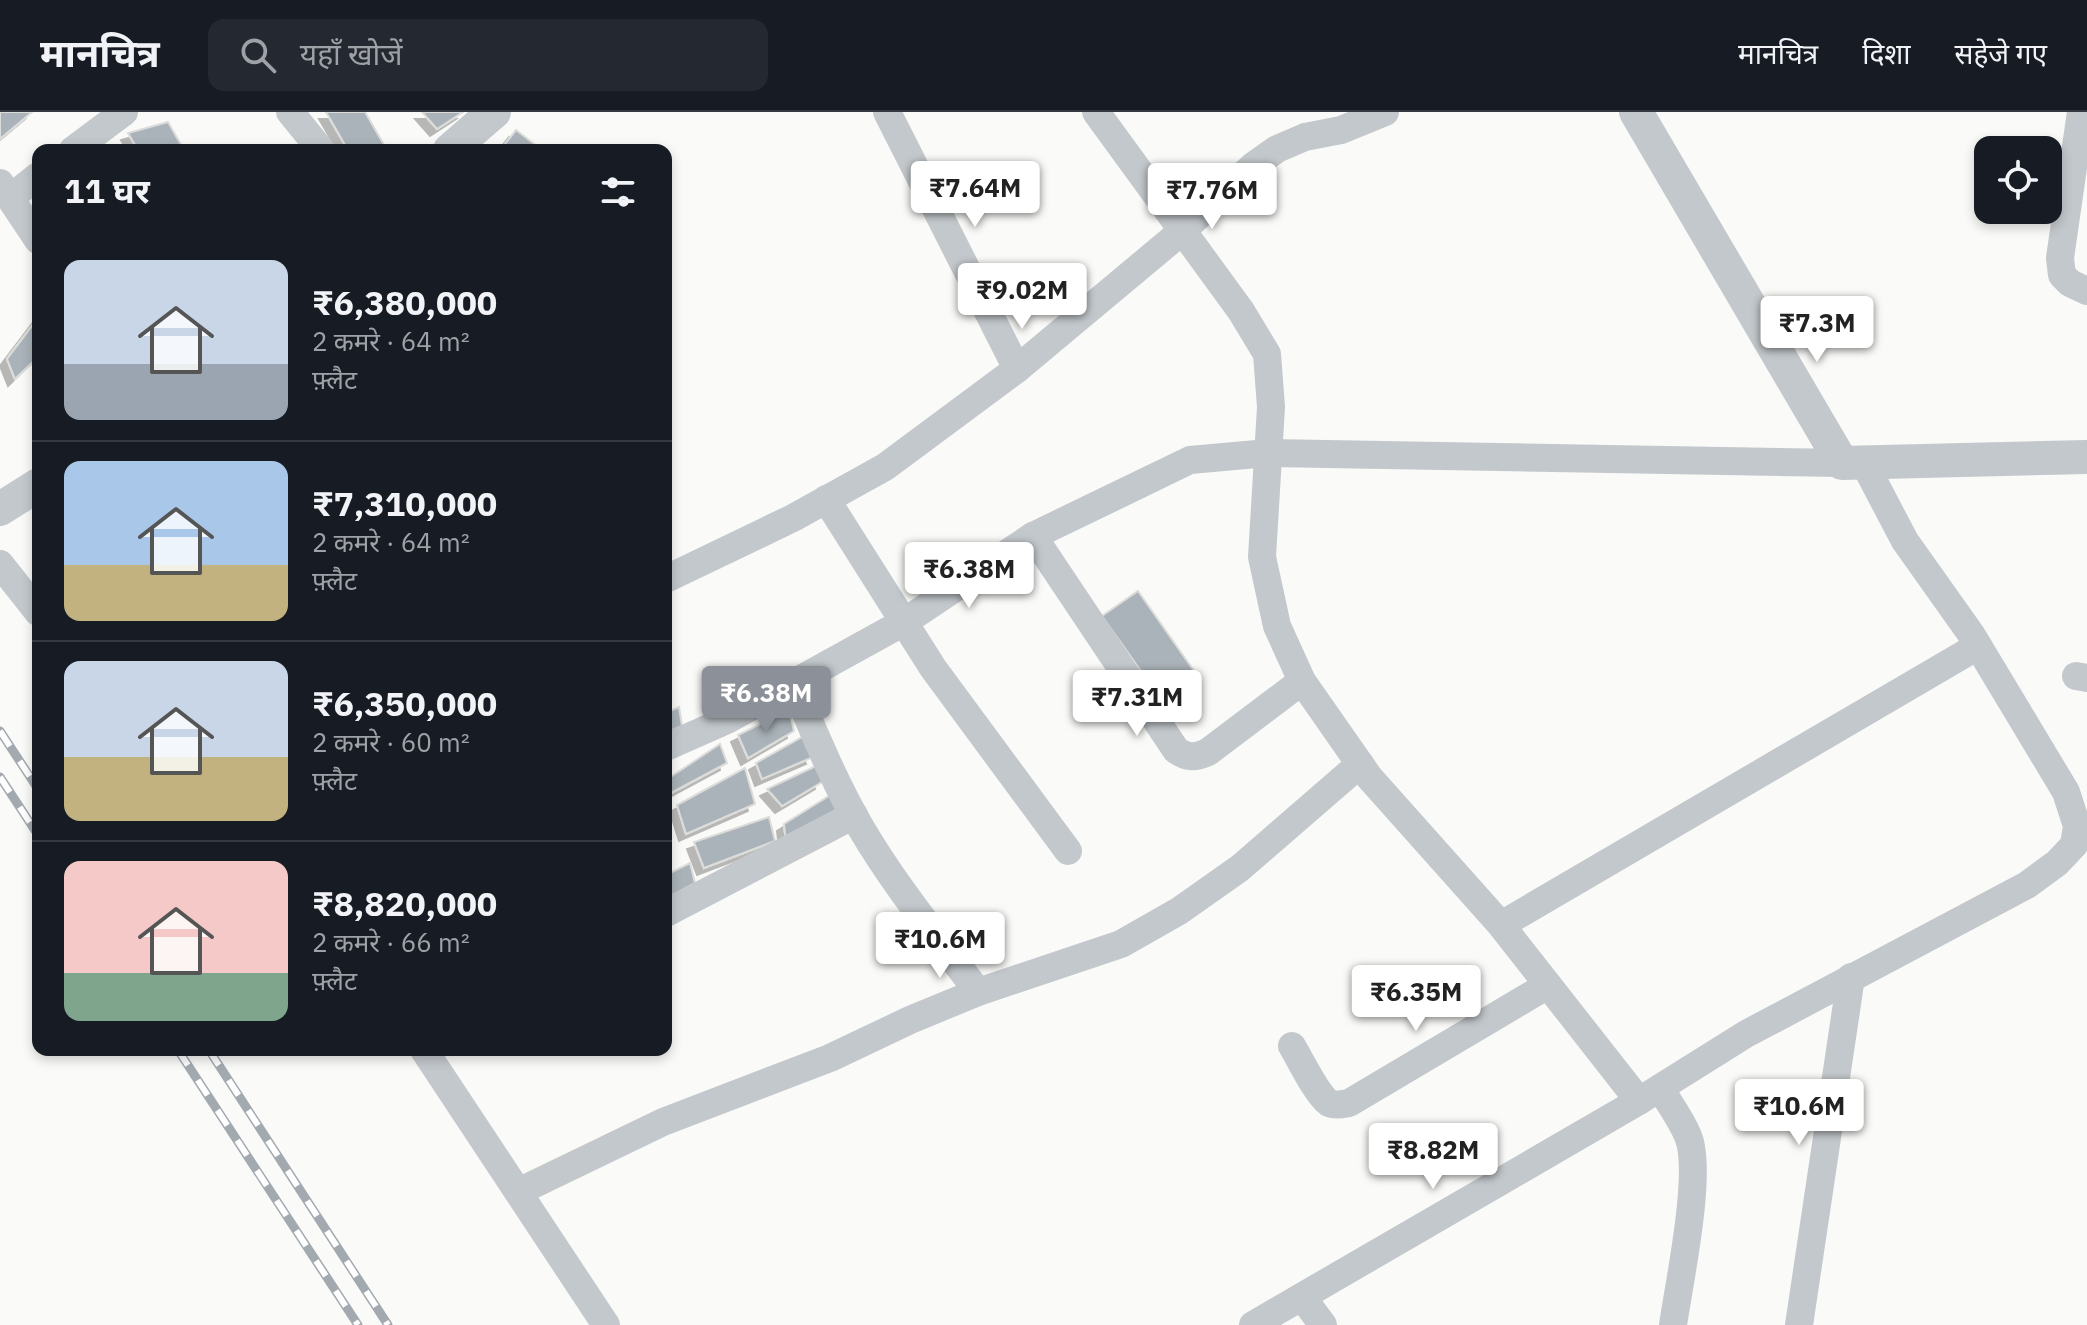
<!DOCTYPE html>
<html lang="hi">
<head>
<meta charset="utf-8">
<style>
  :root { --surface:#171b24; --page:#242831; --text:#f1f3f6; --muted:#9ea1a6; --line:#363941; --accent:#8c9099 }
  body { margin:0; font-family:"IBM Plex Sans","Noto Sans Devanagari",sans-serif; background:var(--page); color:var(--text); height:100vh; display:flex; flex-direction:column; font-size:30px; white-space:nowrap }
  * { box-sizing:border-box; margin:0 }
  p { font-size:26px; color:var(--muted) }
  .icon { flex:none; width:44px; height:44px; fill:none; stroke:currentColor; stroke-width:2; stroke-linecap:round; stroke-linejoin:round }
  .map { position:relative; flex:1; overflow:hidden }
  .drawer { position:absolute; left:32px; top:32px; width:640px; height:912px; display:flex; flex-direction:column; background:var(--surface); border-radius:16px; box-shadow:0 4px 12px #0003 }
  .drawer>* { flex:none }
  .controls { position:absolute; left:1974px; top:24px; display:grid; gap:16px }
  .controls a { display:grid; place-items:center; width:88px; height:88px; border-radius:16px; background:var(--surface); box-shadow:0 4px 12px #0003; font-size:40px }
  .price { position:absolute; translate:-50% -68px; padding:0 18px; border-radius:8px; background:#fff; color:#222; font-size:26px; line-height:52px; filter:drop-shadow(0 2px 4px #0008) }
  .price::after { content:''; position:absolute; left:50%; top:48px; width:24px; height:18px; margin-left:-12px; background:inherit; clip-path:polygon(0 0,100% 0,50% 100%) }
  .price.current { background:var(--accent); color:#fff }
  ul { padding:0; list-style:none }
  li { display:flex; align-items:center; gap:24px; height:200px; padding:0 32px }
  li+li { border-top:2px solid var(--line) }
  li span { display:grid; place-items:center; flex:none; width:224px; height:160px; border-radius:16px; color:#555 }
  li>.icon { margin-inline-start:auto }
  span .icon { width:96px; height:96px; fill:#fffc; stroke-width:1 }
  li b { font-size:34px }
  h2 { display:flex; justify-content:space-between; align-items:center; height:96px; padding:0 32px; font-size:34px }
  header { display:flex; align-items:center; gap:48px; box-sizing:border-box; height:112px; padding:0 40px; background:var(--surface); border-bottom:2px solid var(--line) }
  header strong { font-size:38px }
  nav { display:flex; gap:44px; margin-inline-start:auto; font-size:28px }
  .search { width:560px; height:72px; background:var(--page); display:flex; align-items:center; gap:20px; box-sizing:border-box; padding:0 28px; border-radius:16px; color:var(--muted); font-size:30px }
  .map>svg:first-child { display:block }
  .building { fill:#aab3b9; stroke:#dcdcda; stroke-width:2; filter:url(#shadow) }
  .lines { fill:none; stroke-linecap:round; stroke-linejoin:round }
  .minor { stroke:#c3c8cc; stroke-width:28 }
  .tertiary { stroke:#c3c8cc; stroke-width:34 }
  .rail-casing { stroke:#a2aab0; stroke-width:9 }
  .rail { stroke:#fff; stroke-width:6; stroke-dasharray:18; stroke-linecap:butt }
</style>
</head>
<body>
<header>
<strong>मानचित्र</strong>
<div class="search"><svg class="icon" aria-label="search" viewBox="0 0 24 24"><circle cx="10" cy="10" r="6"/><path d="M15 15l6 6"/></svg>यहाँ खोजें</div>
<nav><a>मानचित्र</a><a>दिशा</a><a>सहेजे गए</a></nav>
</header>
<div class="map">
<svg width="2087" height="1213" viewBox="0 0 2087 1213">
  <defs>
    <filter id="shadow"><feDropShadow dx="-7" dy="7" stdDeviation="0" flood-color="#0004"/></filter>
  </defs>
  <rect width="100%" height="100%" fill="#fafaf8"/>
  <g class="building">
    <polygon points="0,0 32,0 0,27"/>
    <polygon points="326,0 365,0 387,38 348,38"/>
    <polygon points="422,0 463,0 437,17"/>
    <polygon points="168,10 184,38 138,38 128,21"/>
    <polygon points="516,18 542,38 506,38 503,35"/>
    <polygon points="38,206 38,245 15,267 7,247"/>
    <polygon points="1138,479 1201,569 1165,593 1102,504"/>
    <polygon points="679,595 682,614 666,621 666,601"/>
    <polygon points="789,598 794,619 748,646 738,623"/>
    <polygon points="804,624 813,645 762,667 756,651"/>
    <polygon points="720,632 727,651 671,681 666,668"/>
    <polygon points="818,653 822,670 782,694 767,677"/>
    <polygon points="745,656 755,692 686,722 677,693"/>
    <polygon points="832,682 838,700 786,729 784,712"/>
    <polygon points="769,705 775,729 704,756 694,730"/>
    <polygon points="690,751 695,771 666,787 666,763"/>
  </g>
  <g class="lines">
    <g class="minor">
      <polyline points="290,0 321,38"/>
      <polyline points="887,0 1017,257"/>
      <polyline points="1096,0 1241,199 1267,242 1271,295 1262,445 1277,514 1302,569 1369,665 1501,813 1639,989"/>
      <polyline points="2081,0 2060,146 2062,163 2070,171 2087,179"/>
      <polyline points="73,38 124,0"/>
      <polyline points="0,71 38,128"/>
      <polyline points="10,86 38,64"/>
      <polyline points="826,387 933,556 1068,739"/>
      <path d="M1033,424l143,214c11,8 19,8 32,2l94,-71"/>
      <polyline points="0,452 38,500"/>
      <polyline points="666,467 793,406 885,355 1017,257 1181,120 1253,54 1277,37 1305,25 1341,18 1385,0"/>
      <polyline points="2076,564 2087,566"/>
      <path d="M793,571c21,49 41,99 68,145 34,58 77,110 117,164"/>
      <polyline points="666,635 727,608 904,510 1033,424 1190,348 1268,341 1842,351"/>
      <polyline points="666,801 854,703"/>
      <polyline points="1501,813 1978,534"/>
      <path d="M1292,934c8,13 25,49 37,57 6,3 14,1 20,0l199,-118"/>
      <polyline points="424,938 606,1213"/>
      <path d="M1660,976c9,15 21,31 28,48 15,36 -9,147 -15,189"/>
      <polyline points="518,1080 663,1010 830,946 910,908 978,880 1121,832 1179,799 1240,756 1360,652"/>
      <polyline points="1302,1185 1323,1213"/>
      <polyline points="1253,1213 1639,989 1746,922 2027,773 2057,751 2074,733 2077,714 2066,680 1971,522 1905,429 1863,349"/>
      <polyline points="1799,1213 1851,865"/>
    </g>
    <g class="tertiary">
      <polyline points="1636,0 1842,351 2087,345"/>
      <polyline points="450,38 494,0"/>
      <polyline points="0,397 38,373"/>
    </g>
    <g class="rail-casing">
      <g id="rail">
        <polyline points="0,619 38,677"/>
        <polyline points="0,665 38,723"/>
        <polyline points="178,938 358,1213"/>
        <polyline points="209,938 388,1213"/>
      </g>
    </g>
    <use href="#rail" class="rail"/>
  </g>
</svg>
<div class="controls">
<a><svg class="icon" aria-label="locate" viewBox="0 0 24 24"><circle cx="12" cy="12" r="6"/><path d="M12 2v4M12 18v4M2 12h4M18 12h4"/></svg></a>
</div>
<b class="price" style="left:975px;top:117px">₹7.64M</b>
<b class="price" style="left:1212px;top:119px">₹7.76M</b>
<b class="price" style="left:1022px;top:219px">₹9.02M</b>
<b class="price" style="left:1817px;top:252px">₹7.3M</b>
<b class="price" style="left:969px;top:498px">₹6.38M</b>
<b class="price current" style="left:766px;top:622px">₹6.38M</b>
<b class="price" style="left:1137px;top:626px">₹7.31M</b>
<b class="price" style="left:940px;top:868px">₹10.6M</b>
<b class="price" style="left:1416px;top:921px">₹6.35M</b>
<b class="price" style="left:1799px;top:1035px">₹10.6M</b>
<b class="price" style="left:1433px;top:1079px">₹8.82M</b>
<section class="drawer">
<h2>11 घर<svg class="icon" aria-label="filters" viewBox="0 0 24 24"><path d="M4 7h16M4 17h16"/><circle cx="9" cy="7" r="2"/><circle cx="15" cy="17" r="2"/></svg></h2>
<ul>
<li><span style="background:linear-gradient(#c9d6e8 65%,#9aa5b1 0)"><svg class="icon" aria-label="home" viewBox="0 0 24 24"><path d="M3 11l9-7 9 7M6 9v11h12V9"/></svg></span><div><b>₹6,380,000</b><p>2 कमरे · 64 m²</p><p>फ़्लैट</p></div></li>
<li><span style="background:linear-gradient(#a9c7e8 65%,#c2b280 0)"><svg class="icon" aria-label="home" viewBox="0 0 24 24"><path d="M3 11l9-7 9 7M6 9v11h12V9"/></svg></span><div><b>₹7,310,000</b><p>2 कमरे · 64 m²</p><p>फ़्लैट</p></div></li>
<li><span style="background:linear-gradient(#c9d6e8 60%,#c2b280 0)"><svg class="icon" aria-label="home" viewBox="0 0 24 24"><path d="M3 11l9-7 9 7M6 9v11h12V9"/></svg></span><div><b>₹6,350,000</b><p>2 कमरे · 60 m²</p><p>फ़्लैट</p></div></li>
<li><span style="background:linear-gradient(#f6c9c9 70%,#7fa58c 0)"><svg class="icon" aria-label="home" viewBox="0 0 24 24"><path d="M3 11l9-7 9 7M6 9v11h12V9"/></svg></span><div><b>₹8,820,000</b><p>2 कमरे · 66 m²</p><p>फ़्लैट</p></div></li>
</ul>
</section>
</div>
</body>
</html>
